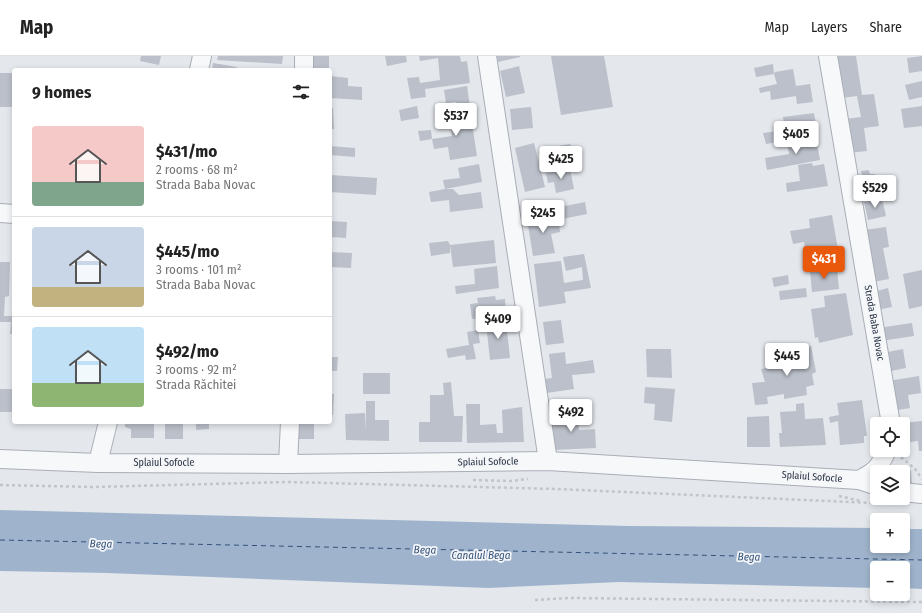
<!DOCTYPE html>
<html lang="en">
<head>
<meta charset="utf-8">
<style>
  :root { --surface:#fff; --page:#f2f2f2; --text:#222; --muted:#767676; --line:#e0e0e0; --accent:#ea580c }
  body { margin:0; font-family:"Fira Sans Condensed",sans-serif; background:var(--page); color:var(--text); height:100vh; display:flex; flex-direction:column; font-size:15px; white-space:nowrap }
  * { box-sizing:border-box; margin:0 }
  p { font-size:13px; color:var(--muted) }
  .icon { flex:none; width:22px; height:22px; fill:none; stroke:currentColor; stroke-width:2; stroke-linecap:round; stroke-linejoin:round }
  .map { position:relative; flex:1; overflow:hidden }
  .details { position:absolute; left:12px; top:12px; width:320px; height:356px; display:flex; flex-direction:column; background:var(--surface); border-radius:4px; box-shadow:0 2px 6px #0003 }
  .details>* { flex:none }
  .fabs { position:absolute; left:870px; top:361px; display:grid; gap:8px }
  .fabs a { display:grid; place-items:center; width:40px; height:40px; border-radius:4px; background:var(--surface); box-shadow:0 2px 6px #0003; font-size:20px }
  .price { position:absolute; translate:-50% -34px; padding:0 9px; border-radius:4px; background:#fff; color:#222; font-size:13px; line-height:26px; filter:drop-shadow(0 1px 2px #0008) }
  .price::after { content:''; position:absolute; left:50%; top:24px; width:12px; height:9px; margin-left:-6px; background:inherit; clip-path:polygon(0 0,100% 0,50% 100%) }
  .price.active { background:var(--accent); color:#fff }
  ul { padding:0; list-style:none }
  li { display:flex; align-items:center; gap:12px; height:100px; padding:0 20px }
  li+li { border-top:1px solid var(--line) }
  li span { display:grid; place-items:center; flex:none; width:112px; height:80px; border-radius:4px; color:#555 }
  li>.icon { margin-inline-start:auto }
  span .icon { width:48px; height:48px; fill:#fffc; stroke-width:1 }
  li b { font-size:17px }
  h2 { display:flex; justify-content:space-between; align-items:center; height:48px; padding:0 20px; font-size:17px }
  header { display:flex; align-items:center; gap:24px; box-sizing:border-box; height:56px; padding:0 20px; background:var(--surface); border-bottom:1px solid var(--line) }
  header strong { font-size:19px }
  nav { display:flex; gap:22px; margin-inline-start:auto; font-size:14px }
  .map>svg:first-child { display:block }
  .water { fill:#9fb4cc }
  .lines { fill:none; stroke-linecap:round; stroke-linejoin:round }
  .ferry { stroke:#34527a; stroke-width:1; stroke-dasharray:5 4; stroke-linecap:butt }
  .building { fill:#bbc0ca }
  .minor-casing { stroke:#a9aeb7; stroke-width:20 }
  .path { stroke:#c2c5cb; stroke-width:2.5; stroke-dasharray:3 3; stroke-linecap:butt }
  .minor { stroke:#f7f8fa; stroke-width:18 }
  .labels { text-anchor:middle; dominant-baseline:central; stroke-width:3.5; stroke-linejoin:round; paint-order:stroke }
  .street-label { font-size:10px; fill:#2b3445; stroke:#f4f6f9 }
  .water-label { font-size:11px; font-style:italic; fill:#34527a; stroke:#f4f6f9 }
</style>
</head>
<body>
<header>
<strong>Map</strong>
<nav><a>Map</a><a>Layers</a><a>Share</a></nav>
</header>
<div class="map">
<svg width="922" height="557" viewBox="0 0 922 557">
  <rect width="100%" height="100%" fill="#e4e7ec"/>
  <polygon class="water" points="0,454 629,470 877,472 877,490 903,490 903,473 922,473 922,533 903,532 903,512 877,512 877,532 619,526 488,532 108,517 0,515"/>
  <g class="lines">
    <polyline class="ferry" points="0,484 922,504"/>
  </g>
  <g class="building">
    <polygon points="141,0 161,0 159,9 140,5"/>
    <polygon points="218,0 283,0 282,8 217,4"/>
    <polygon points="311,0 329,0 329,13 310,12"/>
    <polygon points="385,0 406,0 407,6 387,10"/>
    <polygon points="419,0 460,0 461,6 467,5 470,27 425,33 426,41 411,43 407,22 419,21 420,27 440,24 438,2 420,5"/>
    <polygon points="497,0 520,0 520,1 498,6"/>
    <polygon points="551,0 604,0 613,51 561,59"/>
    <polygon points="835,0 856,0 862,39 874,38 879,70 864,72 867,95 849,97 845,63 861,61 857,40 842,42"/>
    <polygon points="922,0 922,15 909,17 907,2"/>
    <polygon points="213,7 237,11 236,14 212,14"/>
    <polygon points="773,8 774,18 775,16 793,13 796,30 810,28 813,46 797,48 796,40 771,44 770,35 760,37 759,32 777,28 774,18 756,21 754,12"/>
    <polygon points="519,10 525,37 506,41 500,15"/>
    <rect x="0" y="17" width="14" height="34"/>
    <polygon points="330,20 348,22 348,30 362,31 362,44 330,42"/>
    <polygon points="922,25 922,41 909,44 905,29"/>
    <polygon points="467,30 470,51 457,53 456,46 446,47 444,34"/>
    <polygon points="330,50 333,52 334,73 330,73"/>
    <polygon points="417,50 419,62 401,65 399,54"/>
    <polygon points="922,50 922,70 904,72 901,53"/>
    <polygon points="531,51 533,72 512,74 510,53"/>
    <polygon points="470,54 477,100 450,104 448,91 434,93 432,83 420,85 418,75 431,74 432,83 452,80 448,57"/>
    <polygon points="814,57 818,79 766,88 763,77 785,74 783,61"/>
    <polygon points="816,82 820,104 767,114 765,102 789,98 787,88"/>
    <polygon points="534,87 545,131 525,136 515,92"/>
    <polygon points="570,88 577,101 548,106 546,92"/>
    <polygon points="330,90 355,92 355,101 330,99"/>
    <polygon points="812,107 813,110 824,108 828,130 787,136 786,127 800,125 798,109"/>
    <polygon points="479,108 482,126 445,133 453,133 459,139 481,136 483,152 450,156 449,144 431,146 429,136 445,133 443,124 460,122 458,112"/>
    <polygon points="570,113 574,133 556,137 554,126 548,127 546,117"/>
    <polygon points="869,114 870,118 875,118 875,122 885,121 887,130 857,134 855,121 862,120 861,115"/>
    <polygon points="330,119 377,122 376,139 330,136"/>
    <polygon points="882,142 886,160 868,164 864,146"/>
    <polygon points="585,146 587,158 562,163 560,151"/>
    <polygon points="558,159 560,176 551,178 555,197 533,200 527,163"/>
    <polygon points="832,159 840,205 808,211 804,186 793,188 790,175 810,172 809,163"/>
    <polygon points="330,165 347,166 346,182 330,181"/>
    <polygon points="886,171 889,191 883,192 889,223 873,226 864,174"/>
    <polygon points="494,184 496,207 453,211 450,189"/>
    <polygon points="448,185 450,189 450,197 431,200 429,187"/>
    <polygon points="330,196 352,197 351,212 330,211"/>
    <polygon points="584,198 591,232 564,236 566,247 539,251 534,208 561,205 564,227 583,224 582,211 566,215 563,201"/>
    <polygon points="0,206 10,206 9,240 5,241 4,260 14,260 14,278 10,278 11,266 0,266"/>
    <polygon points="497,210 499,232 456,238 455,230 475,228 474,213"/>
    <polygon points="837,212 839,233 812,236 810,215"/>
    <polygon points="922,214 922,250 909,253 903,218"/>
    <polygon points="788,219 789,228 774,231 772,222"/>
    <polygon points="806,232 807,241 780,244 779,235"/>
    <polygon points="888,232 892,251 877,254 873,236"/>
    <polygon points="846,237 853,279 819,287 818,281 815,282 811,253 825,251 824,240"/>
    <polygon points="495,240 496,244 505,243 506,259 472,263 470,248 478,247 477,242"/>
    <polygon points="561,264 564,287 546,289 543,266"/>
    <polygon points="506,265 510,302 490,304 486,267"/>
    <polygon points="912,267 914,280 881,285 878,272"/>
    <polygon points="478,274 480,287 473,288 476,303 466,304 465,299 448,302 446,293 469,289 467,276"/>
    <polygon points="811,290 816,316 812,318 814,329 806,331 807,339 784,343 784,338 767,341 768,348 755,349 752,327 765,326 761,313 786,309 783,295"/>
    <polygon points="646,293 671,293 672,322 647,321"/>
    <polygon points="903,293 906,312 886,316 883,297"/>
    <polygon points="565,296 566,308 593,304 595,317 572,319 574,333 547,337 545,323 552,322 549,298"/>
    <polygon points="330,301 338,301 337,315 330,315"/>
    <rect x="363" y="317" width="27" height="21"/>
    <polygon points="919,320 921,337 908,339 910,352 892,355 888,325"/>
    <polygon points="451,326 454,360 463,360 462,386 419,386 419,366 430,366 430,339 444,339 443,327"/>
    <polygon points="645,331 675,333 672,366 654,364 655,348 644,347"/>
    <polygon points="0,333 14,333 13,356 0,356"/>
    <polygon points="330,338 334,338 333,359 330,359"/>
    <polygon points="862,344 867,380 864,380 864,387 840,389 838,365 830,367 829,361 839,359 837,347"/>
    <polygon points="366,345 375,345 375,364 389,364 389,385 346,384 345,358 365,357 366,375"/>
    <polygon points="804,347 805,363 823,362 826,389 780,391 779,377 782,377 780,356 796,355 796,348"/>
    <polygon points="466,348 480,348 480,369 496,368 497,377 503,377 502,354 522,351 524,386 467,387"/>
    <polygon points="578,355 579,374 595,373 596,392 553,394 552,362 559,362 558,356"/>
    <polygon points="769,360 770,391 747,391 747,361"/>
    <polygon points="922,365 922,395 919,395 918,385 903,387 903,367"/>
    <polygon points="125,366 154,366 154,382 131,382 131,373 125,371"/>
    <rect x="165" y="366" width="18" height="17"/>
    <polygon points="196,366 209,366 209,373 196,374"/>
    <rect x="298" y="366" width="16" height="17"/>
    <polygon points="911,414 912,430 903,431 903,415"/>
  </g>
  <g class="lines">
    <g class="minor-casing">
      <g id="minor">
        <polyline points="487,0 548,405"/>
        <polyline points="828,0 891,368"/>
        <polyline points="199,14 202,0"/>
        <polyline points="304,14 304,0"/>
        <polyline points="0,157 14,158"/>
        <polyline points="0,403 98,407 288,408 548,405 859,424 877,430"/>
        <polyline points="98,407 108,366"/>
        <polyline points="288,408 290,366"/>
        <path d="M859,424c17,-9 20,-12 28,-30"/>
        <polyline points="903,436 922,438"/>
      </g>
    </g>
    <g class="path">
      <polyline points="901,401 915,413 922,423"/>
      <polyline points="473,424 511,425 528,423"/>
      <polyline points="0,429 93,431 288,426 557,433 873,447"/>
      <polyline points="839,440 861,445"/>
      <polyline points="878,447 893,448"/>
      <polyline points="535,544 569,542 922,546"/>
    </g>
    <use href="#minor" class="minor"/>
  </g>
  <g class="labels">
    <g class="street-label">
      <text transform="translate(874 267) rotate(80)">Strada Baba Novac</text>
      <text transform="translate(488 406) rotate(-1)">Splaiul Sofocle</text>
      <text x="164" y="407">Splaiul Sofocle</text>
      <text transform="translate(812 421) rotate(4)">Splaiul Sofocle</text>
    </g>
    <g class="water-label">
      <text transform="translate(101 488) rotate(1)">Bega</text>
      <text transform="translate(425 494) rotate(1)">Bega</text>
      <text x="481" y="499">Canalul Bega</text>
      <text transform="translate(749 501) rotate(1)">Bega</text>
    </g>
  </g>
</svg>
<div class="fabs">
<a><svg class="icon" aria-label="locate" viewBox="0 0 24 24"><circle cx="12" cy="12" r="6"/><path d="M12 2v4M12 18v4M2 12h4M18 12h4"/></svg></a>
<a><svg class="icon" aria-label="layers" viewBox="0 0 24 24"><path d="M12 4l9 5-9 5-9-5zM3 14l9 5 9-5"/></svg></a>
<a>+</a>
<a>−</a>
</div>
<b class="price" style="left:456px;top:81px">$537</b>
<b class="price" style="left:796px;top:99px">$405</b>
<b class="price" style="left:561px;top:124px">$425</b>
<b class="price" style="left:875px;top:153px">$529</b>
<b class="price" style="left:543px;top:178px">$245</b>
<b class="price active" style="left:824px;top:224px">$431</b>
<b class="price" style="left:498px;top:284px">$409</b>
<b class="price" style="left:787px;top:321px">$445</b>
<b class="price" style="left:571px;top:377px">$492</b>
<section class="details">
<h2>9 homes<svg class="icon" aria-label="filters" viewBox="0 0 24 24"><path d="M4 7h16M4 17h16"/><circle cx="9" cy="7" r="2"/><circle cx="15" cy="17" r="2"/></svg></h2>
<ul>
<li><span style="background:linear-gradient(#f6c9c9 70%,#7fa58c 0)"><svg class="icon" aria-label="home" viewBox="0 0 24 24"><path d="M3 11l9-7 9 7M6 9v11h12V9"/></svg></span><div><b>$431/mo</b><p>2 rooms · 68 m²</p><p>Strada Baba Novac</p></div></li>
<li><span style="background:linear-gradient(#c9d6e8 75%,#c2b280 0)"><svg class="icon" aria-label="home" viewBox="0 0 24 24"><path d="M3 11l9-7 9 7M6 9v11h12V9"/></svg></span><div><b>$445/mo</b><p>3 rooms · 101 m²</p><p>Strada Baba Novac</p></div></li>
<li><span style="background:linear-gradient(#bfe0f5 70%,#8fb573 0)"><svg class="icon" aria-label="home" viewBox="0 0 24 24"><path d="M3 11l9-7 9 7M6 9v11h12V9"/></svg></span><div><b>$492/mo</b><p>3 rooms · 92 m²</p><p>Strada Răchitei</p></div></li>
</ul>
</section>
</div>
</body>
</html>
